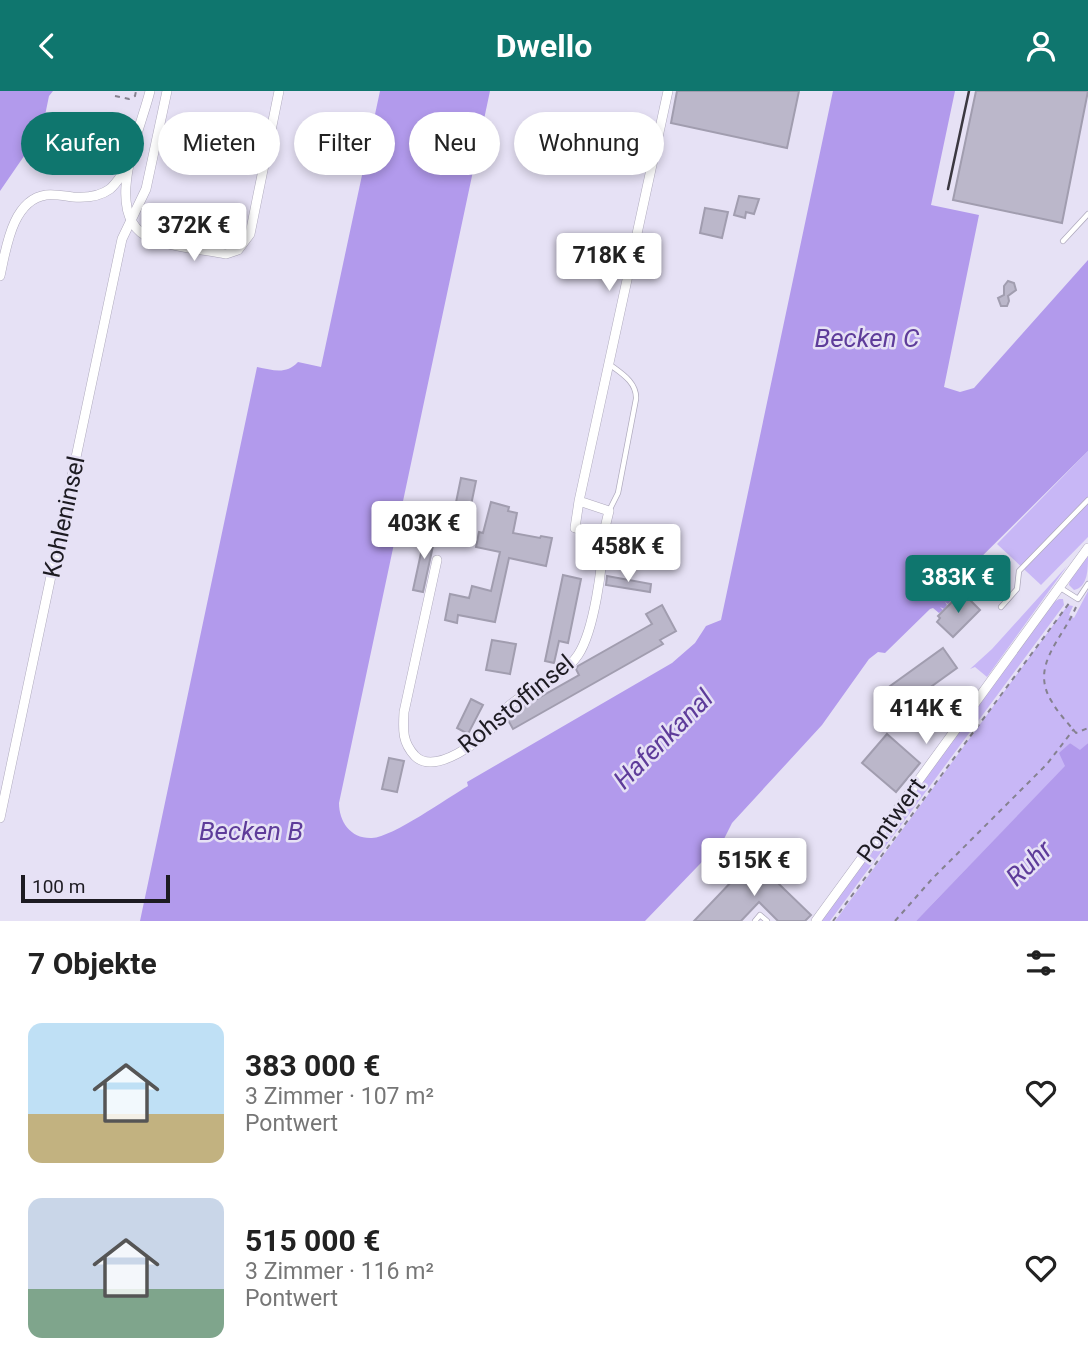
<!DOCTYPE html>
<html lang="de">
<head>
<meta charset="utf-8">
<style>
  :root { --surface:#fff; --page:#f2f2f2; --text:#222; --muted:#767676; --accent:#0f766e }
  body { margin:0; font-family:Roboto,sans-serif; background:var(--page); color:var(--text); height:100vh; display:flex; flex-direction:column; font-size:26px; white-space:nowrap }
  * { box-sizing:border-box; margin:0 }
  p { font-size:23px; color:var(--muted) }
  .icon { flex:none; width:38px; height:38px; fill:none; stroke:currentColor; stroke-width:2; stroke-linecap:round; stroke-linejoin:round }
  .map { position:relative; height:830px; overflow:hidden }
  .sheet { display:flex; flex-direction:column; background:var(--surface); flex:1 }
  .sheet>* { flex:none }
  .top-card { position:absolute; left:21px; top:21px; width:700px; height:63px; display:flex; gap:14px }
  .scale { position:absolute; left:21px; bottom:18px; width:149px; box-sizing:border-box; padding-left:7px; border:4px solid #1d1b22; border-top:0; font-size:19px; line-height:24px; white-space:nowrap; color:#1d1b22; -webkit-text-stroke:5px #e6e1f5; paint-order:stroke }
  .price { position:absolute; translate:-50% -60px; padding:0 16px; border-radius:7px; background:#fff; color:#222; font-size:23px; line-height:46px; filter:drop-shadow(0 2px 4px #0008) }
  .price::after { content:''; position:absolute; left:50%; top:42px; width:21px; height:16px; margin-left:-10px; background:inherit; clip-path:polygon(0 0,100% 0,50% 100%) }
  .price.current { background:var(--accent); color:#fff }
  ul { padding:0; list-style:none }
  li { display:flex; align-items:center; gap:21px; height:175px; padding:0 28px }
  li span { display:grid; place-items:center; flex:none; width:196px; height:140px; border-radius:14px; color:#555 }
  li>.icon { margin-inline-start:auto }
  span .icon { width:84px; height:84px; fill:#fffc; stroke-width:1 }
  li b { font-size:30px }
  h2 { display:flex; justify-content:space-between; align-items:center; height:84px; padding:0 28px; font-size:30px }
  .tag { padding:0 24px; border-radius:32px; background:var(--surface); box-shadow:0 4px 10px #0003; font-size:24px; line-height:63px }
  .tag.current { background:var(--accent); color:#fff }
  header { display:flex; justify-content:space-between; align-items:center; height:91px; padding:0 28px; background:var(--accent); color:#fff; font-size:32px; font-weight:700 }
  .map>svg:first-child { display:block }
  .green { fill:#c8b7f6 }
  .water { fill:#b29aec }
  .building { fill:#bbb7ca; stroke:#a19daf; stroke-width:2 }
  .lines { fill:none; stroke-linecap:round; stroke-linejoin:round }
  .lane-casing { stroke:#afaabd; stroke-width:6 }
  .street-casing { stroke:#afaabd; stroke-width:10 }
  .path { stroke:#85818f; stroke-width:2; stroke-dasharray:5 5; stroke-linecap:butt }
  .lane { stroke:#fff; stroke-width:4.5 }
  .street { stroke:#fff; stroke-width:9 }
  .rail { stroke:#3b3841; stroke-width:2.5 }
  .labels { text-anchor:middle; dominant-baseline:central; stroke-width:5; stroke-linejoin:round; paint-order:stroke }
  .street-label { font-size:24px; fill:#1d1b22; stroke:#e6e1f5 }
  .water-label { font-size:26px; font-style:italic; fill:#5e3c9a; stroke:#e6e1f5 }
</style>
</head>
<body>
<header><svg class="icon" aria-label="back" viewBox="0 0 24 24"><path d="M15 5l-7 7 7 7"/></svg>Dwello<svg class="icon" aria-label="person" viewBox="0 0 24 24"><circle cx="12" cy="8" r="4"/><path d="M4 21q1-7 8-7t8 7"/></svg></header>
<div class="map">
<svg width="1088" height="830" viewBox="0 0 1088 830">
  <rect width="100%" height="100%" fill="#e6e1f5"/>
  <g class="green">
    <polygon points="1088,360 1088,446 1041,494 997,453"/>
    <path d="M1088,464c0,14 0,32 -14,35l-5,-5 1,-5z"/>
    <polygon points="1067,475 987,586 975,576 970,578 992,558"/>
    <polygon points="1088,500 1088,652 1080,660 1070,652 1060,662 1066,675 916,830 835,830 1068,514 1073,515 1069,524 1074,527"/>
    <polygon points="1059,508 1063,508 1064,514 830,830 821,830 1054,511"/>
  </g>
  <g class="water">
    <polygon points="0,0 53,0 49,5 42,39 0,100"/>
    <path d="M380,0h110l-151,712c0,19 12,36 33,35 21,-1 75,-40 96,-52l-1,-4 205,-119 23,-20 11,-17 15,-6 112,-529h122l-24,114 48,10 -35,172 16,5 14,-4 114,-128v191l-135,134 4,11 -4,3 -3,-2 2,3 -4,4 -3,-2 2,3 -3,4 -4,-2 3,3 -4,3 -6,-5 -3,1 -45,44 -7,-1 -9,7 -47,66 -90,98 -8,16 -79,82h-505l117,-554c16,3 29,8 41,-5l23,5z"/>
    <polygon points="1070,652 1080,659 1088,652 1088,830 916,830 1065,675 1059,662"/>
  </g>
  <g class="building">
    <polygon points="677,0 799,0 787,57 671,32"/>
    <polygon points="976,0 1088,0 1062,132 953,109"/>
    <polygon points="739,105 759,108 754,123 746,121 745,127 734,124"/>
    <polygon points="705,117 728,121 722,147 700,142"/>
    <polygon points="1008,190 1014,192 1016,199 1008,205 1009,210 1007,215 1001,215 998,207 1004,204 1004,195"/>
    <polygon points="461,387 476,390 469,424 454,421"/>
    <polygon points="491,411 509,416 508,420 517,422 513,442 540,447 541,445 552,447 546,475 509,467 495,531 458,524 457,532 445,529 450,503 469,507 472,495 491,500 500,461 476,456 479,441 483,442"/>
    <polygon points="426,439 436,441 423,501 413,499"/>
    <polygon points="563,484 581,488 568,552 559,550 554,572 545,570"/>
    <polygon points="607,485 651,493 650,501 606,494"/>
    <polygon points="964,503 980,519 953,546 937,531 940,527 938,525 959,504 961,506"/>
    <polygon points="662,514 676,540 660,549 663,553 513,638 508,629 512,622 579,584 576,578 578,575 652,533 646,523"/>
    <polygon points="492,549 516,553 510,583 486,579"/>
    <polygon points="943,557 957,577 900,618 886,598"/>
    <polygon points="471,608 483,614 468,643 457,637"/>
    <polygon points="887,643 920,672 896,701 862,672"/>
    <polygon points="389,667 404,670 397,701 382,698"/>
    <polygon points="753,768 811,824 805,830 778,830 759,811 741,830 694,830 734,788 745,772 747,774"/>
  </g>
  <g class="lines">
    <g class="lane-casing">
      <g id="lane">
        <polyline points="1063,150 1088,123"/>
        <path d="M609,420l9,-18 18,-94c1,-17 -15,-26 -27,-35"/>
        <polyline points="1059,496 1078,508 1088,493"/>
        <polyline points="1001,516 1017,498 1019,480 1088,409"/>
        <polyline points="755,830 760,824 767,830"/>
      </g>
    </g>
    <g class="street-casing">
      <g id="street">
        <path d="M150,0c-9,38 -51,127 2,148 20,8 53,11 74,15l12,-4 12,-16 29,-143"/>
        <path d="M0,185c6,-27 12,-76 46,-81 9,-1 19,1 27,2 13,1 26,0 37,-8 6,-5 12,-15 17,-21"/>
        <polyline points="579,410 609,420 603,445 575,437 579,410 668,0"/>
        <path d="M437,469l-33,152c-1,18 -2,30 11,44 20,20 67,-16 82,-33 4,-5 7,-12 12,-17 21,-19 52,-26 69,-51 16,-24 25,-89 25,-119"/>
        <polyline points="0,727 122,148 146,98 167,0"/>
        <polyline points="816,830 1088,457"/>
      </g>
    </g>
    <g class="path">
      <polyline points="115,5 129,8 135,5 136,0"/>
      <path d="M1076,516c-14,33 -47,59 -24,95 6,11 16,21 24,31l12,-5"/>
      <polyline points="833,830 1070,511"/>
      <polyline points="895,830 932,788 1047,673 1074,638"/>
    </g>
    <use href="#lane" class="lane"/>
    <use href="#street" class="street"/>
    <polyline class="rail" points="948,98 969,0"/>
  </g>
  <g class="labels">
    <g class="street-label">
      <text transform="translate(64 426) rotate(-78)">Kohleninsel</text>
      <text transform="translate(516 613) rotate(-39)">Rohstoffinsel</text>
      <text transform="translate(891 729) rotate(-54)">Pontwert</text>
    </g>
    <g class="water-label">
      <text x="867" y="247">Becken C</text>
      <text transform="translate(663 648) rotate(-45)">Hafenkanal</text>
      <text x="251" y="740">Becken B</text>
      <text transform="translate(1029 772) rotate(-44)">Ruhr</text>
    </g>
  </g>
</svg>
<div class="scale">100 m</div>
<b class="price" style="left:194px;top:172px">372K €</b>
<b class="price" style="left:609px;top:202px">718K €</b>
<b class="price" style="left:424px;top:470px">403K €</b>
<b class="price" style="left:628px;top:493px">458K €</b>
<b class="price current" style="left:958px;top:524px">383K €</b>
<b class="price" style="left:926px;top:655px">414K €</b>
<b class="price" style="left:754px;top:807px">515K €</b>
<div class="top-card">
<a class="tag current">Kaufen</a>
<a class="tag">Mieten</a>
<a class="tag">Filter</a>
<a class="tag">Neu</a>
<a class="tag">Wohnung</a>
</div>
</div>
<section class="sheet">
<h2>7 Objekte<svg class="icon" aria-label="filters" viewBox="0 0 24 24"><path d="M4 7h16M4 17h16"/><circle cx="9" cy="7" r="2"/><circle cx="15" cy="17" r="2"/></svg></h2>
<ul>
<li><span style="background:linear-gradient(#bfe0f5 65%,#c2b280 0)"><svg class="icon" aria-label="home" viewBox="0 0 24 24"><path d="M3 11l9-7 9 7M6 9v11h12V9"/></svg></span><div><b>383 000 €</b><p>3 Zimmer · 107 m²</p><p>Pontwert</p></div><svg class="icon" aria-label="heart" viewBox="0 0 24 24"><path d="M12 20l-8-8c-3-5 5-10 8-4 3-6 11-1 8 4z"/></svg></li>
<li><span style="background:linear-gradient(#c9d6e8 65%,#7fa58c 0)"><svg class="icon" aria-label="home" viewBox="0 0 24 24"><path d="M3 11l9-7 9 7M6 9v11h12V9"/></svg></span><div><b>515 000 €</b><p>3 Zimmer · 116 m²</p><p>Pontwert</p></div><svg class="icon" aria-label="heart" viewBox="0 0 24 24"><path d="M12 20l-8-8c-3-5 5-10 8-4 3-6 11-1 8 4z"/></svg></li>
</ul>
</section>
</body>
</html>
